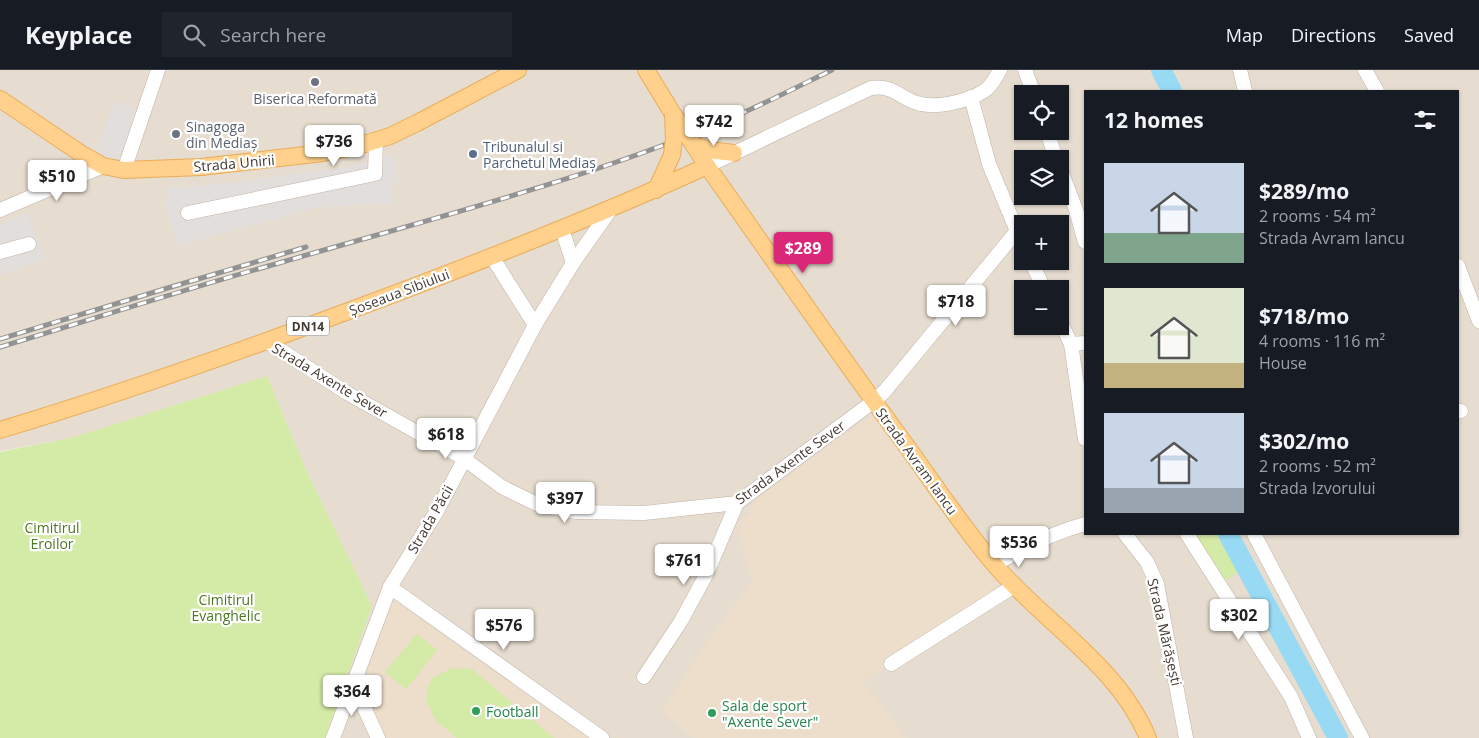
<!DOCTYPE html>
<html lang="en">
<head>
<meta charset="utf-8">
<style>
  :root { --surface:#171b24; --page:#20242c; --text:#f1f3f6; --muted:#9ea1a6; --line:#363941; --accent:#db2777 }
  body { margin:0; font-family:"Open Sans",sans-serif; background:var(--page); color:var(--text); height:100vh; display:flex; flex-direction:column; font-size:19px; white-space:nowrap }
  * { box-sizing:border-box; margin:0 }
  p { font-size:16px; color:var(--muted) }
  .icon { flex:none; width:28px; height:28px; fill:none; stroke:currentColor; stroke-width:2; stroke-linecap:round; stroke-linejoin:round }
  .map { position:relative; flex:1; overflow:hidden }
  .sheet { position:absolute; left:1084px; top:20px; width:375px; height:445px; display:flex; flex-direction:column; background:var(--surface); border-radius:0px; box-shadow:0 1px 4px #0004 }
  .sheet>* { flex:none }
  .tools { position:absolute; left:1014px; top:15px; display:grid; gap:10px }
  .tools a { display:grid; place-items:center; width:55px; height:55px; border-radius:0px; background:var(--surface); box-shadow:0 1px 4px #0004; font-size:25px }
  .price { position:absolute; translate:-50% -42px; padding:0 11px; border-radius:5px; background:#fff; color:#222; font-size:16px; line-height:32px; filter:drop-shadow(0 1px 2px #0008) }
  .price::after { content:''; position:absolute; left:50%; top:30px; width:15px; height:11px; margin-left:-8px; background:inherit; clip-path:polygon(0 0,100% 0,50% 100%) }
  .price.active { background:var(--accent); color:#fff }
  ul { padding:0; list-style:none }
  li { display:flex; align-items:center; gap:15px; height:125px; padding:0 20px }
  li span { display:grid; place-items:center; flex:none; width:140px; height:100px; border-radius:0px; color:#555 }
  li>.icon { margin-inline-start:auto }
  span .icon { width:60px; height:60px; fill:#fffc; stroke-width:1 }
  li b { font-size:21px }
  h2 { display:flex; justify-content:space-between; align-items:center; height:60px; padding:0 20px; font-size:21px }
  header { display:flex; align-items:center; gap:30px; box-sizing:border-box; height:70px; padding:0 25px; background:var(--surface); border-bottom:1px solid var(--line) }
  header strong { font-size:24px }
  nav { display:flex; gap:28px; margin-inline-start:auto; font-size:18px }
  .search { width:350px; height:45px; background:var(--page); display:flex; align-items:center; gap:12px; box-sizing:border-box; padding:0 18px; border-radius:0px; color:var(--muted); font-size:19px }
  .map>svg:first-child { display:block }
  .residential { fill:#e6dccf; fill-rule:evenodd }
  .education { fill:#ecdeca }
  .green { fill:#d4eaa7 }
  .parking { fill:#e2dedb }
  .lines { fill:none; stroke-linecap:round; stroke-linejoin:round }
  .river { stroke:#98daf4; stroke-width:20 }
  .minor-casing { stroke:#c0b4a7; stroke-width:15 }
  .major-casing { stroke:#eaac57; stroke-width:18 }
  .minor { stroke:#fff; stroke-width:14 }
  .major { stroke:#ffd18d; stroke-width:16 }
  .rail-casing { stroke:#939393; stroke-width:5 }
  .rail { stroke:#fff; stroke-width:3; stroke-dasharray:9; stroke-linecap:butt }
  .major-bridge-casing { stroke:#eaac57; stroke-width:18; stroke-linecap:butt }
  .major-bridge { stroke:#ffd18d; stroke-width:16 }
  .worship-dot { fill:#6b7280; stroke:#fff; stroke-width:2 }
  .service-dot { fill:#5c6f8a; stroke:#fff; stroke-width:2 }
  .leisure-dot { fill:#2e9e5b; stroke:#fff; stroke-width:2 }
  .labels { text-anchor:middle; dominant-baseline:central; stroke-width:4.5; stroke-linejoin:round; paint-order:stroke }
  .shield { fill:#fff; stroke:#7b7570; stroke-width:1 }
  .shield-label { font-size:12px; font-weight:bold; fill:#433a32 }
  .worship-label { font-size:14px; fill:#5b616d; stroke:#fff }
  .service-label { font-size:14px; fill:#4e5e75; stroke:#fff; text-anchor:start }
  .street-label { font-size:14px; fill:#433a32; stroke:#fff }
  .park-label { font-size:14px; fill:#4d7823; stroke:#fff }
  .leisure-label { font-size:14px; fill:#27864d; stroke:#fff; text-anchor:start }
</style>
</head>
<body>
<header>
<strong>Keyplace</strong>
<div class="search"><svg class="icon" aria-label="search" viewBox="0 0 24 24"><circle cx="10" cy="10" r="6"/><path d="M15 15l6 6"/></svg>Search here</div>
<nav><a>Map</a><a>Directions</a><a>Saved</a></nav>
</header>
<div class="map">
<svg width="1479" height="668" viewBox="0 0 1479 668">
  <rect width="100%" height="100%" fill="#f2ebe1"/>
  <path class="residential" d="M0,0h1479v668h-1154l47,-132 -66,-136 -39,-94 -196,62 -71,13zM1085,21h373v443h-373zM1022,24h38v37h-38zM1022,89h38v37h-38zM1022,154h38v37h-38zM1022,219h38v37h-38z"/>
  <g class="education">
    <polygon points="873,344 1005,521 863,612 907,668 693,668 661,642 708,570 752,511 736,455 749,444 756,429"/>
    <polygon points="391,529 588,668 386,668 362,621"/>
  </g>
  <g class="green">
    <polygon points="267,306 306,400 372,536 325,668 0,668 0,382 71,368"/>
    <polygon points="1187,464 1223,464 1241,500 1220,514"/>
    <polygon points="417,564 437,580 406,619 385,602"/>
    <polygon points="452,598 472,599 554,668 457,668 436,651 426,630 427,619 432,608"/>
  </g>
  <g class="parking">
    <polygon points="115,30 137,40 128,77 121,88 113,90 96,82"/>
    <polygon points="392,85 396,96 394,98 399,111 392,116 393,133 315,138 178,176 163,129 169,127 167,119 237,112 352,96"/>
    <polygon points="27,143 46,189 0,205 0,154"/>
  </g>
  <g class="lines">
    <g class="river">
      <polyline points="1161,0 1172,21"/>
      <polyline points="1228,464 1338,668"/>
    </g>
    <g class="minor-casing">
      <g id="minor">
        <polyline points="1025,0 1034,24"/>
        <polyline points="1240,0 1245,21"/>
        <polyline points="1365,0 1377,21"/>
        <polyline points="971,27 989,94 1022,173"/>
        <polyline points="1047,61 1056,89"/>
        <path d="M707,96l164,-78c26,-3 29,12 50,16 17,4 48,-3 63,-13 7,-4 12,-14 16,-21"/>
        <polyline points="1060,98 1076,140 1085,172"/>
        <polyline points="124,100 158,0"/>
        <polyline points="0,140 103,96"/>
        <polyline points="188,143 375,104 376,70"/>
        <polyline points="562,159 573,193"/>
        <polyline points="0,182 29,174"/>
        <polyline points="492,187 535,255"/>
        <polyline points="1031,191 1044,219"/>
        <polyline points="1458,196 1479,251"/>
        <polyline points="1060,251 1071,274 1085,369"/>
        <polyline points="268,272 347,323 463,388 502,417 539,435 576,442 644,443 737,433 874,331 884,322 1017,161"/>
        <polyline points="1071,274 1085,273"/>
        <polyline points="1458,341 1461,341"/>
        <polyline points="1125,464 1147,492 1157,514 1186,668"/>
        <polyline points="1187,464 1291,627 1309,668"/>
        <polyline points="1254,464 1362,668"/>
        <path d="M995,495c29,-18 57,-32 90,-41"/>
        <polyline points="390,517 602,668"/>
        <polyline points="891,594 1014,516"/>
        <polyline points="644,607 681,551 706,505 737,433"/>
        <polyline points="353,613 378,668"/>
        <polyline points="333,668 390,517 437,441 535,255 573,193 611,139"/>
      </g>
    </g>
    <g class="major-casing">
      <g id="major">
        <polyline points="646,0 673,44"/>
        <polyline points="0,29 80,83 103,96 124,100 201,97 323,83 358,76 390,66 417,53 518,0"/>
        <path d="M693,74l14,22c64,90 127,181 193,271 31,42 60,87 94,127 49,58 125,102 154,174"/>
        <polyline points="693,74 708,80 734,83"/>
        <polyline points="656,120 672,85"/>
        <path d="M0,360c133,-40 264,-87 394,-136 106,-40 211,-81 313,-128"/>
      </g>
    </g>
    <use href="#minor" class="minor"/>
    <use href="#major" class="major"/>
    <g class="rail-casing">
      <g id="rail">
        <polyline points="0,269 171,217 306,177"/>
        <path d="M0,277c93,-28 185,-58 279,-84 148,-43 298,-81 441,-140 38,-16 75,-35 112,-53"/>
      </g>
    </g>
    <use href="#rail" class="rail"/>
    <g class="major-bridge-casing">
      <g id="major-bridge">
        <polyline points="673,44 693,74"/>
        <polyline points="672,85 674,68 673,44"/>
      </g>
    </g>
    <use href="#major-bridge" class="major-bridge"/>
  </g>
  <g class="worship-dot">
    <circle cx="315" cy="12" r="5"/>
    <circle cx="176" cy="64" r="5"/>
  </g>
  <circle class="service-dot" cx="473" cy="84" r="5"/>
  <g class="leisure-dot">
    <circle cx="476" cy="641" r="5"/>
    <circle cx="712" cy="643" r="5"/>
  </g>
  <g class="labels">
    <rect class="shield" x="287" y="246.5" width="42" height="19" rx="4"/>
    <g class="shield-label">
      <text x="308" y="256">DN14</text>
    </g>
    <g class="worship-label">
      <text x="315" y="28">Biserica Reformată</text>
      <text x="186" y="56" text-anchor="start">Sinagoga<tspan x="186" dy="16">din Mediaș</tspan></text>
    </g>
    <g class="service-label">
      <text x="483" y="76">Tribunalul si<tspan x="483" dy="16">Parchetul Mediaș</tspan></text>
    </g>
    <g class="street-label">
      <text transform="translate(234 93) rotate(-5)">Strada Unirii</text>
      <text transform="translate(399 222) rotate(-21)">Șoseaua Sibiului</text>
      <text transform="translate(330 310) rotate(31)">Strada Axente Sever</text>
      <text transform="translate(917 391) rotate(54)">Strada Avram Iancu</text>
      <text transform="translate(790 392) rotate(-36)">Strada Axente Sever</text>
      <text transform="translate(430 449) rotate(-60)">Strada Păcii</text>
      <text transform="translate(1165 562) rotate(77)">Strada Mărășești</text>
    </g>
    <g class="park-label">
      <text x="52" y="457">Cimitirul<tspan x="52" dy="16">Eroilor</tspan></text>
      <text x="226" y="529">Cimitirul<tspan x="226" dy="16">Evanghelic</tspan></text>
    </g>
    <g class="leisure-label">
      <text x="722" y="635">Sala de sport<tspan x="722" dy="16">"Axente Sever"</tspan></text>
      <text x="486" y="641">Football</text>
    </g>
  </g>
</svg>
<div class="tools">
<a><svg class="icon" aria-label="locate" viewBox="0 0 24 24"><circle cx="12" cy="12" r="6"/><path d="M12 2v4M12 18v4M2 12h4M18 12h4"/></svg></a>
<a><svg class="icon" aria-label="layers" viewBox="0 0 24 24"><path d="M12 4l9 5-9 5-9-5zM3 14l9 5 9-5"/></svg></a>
<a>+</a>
<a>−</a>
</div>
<b class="price" style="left:714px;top:77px">$742</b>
<b class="price" style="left:334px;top:97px">$736</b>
<b class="price" style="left:57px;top:132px">$510</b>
<b class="price active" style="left:803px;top:204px">$289</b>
<b class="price" style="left:956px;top:257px">$718</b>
<b class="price" style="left:446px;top:390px">$618</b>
<b class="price" style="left:565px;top:454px">$397</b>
<b class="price" style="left:1019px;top:498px">$536</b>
<b class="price" style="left:684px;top:516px">$761</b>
<b class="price" style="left:1239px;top:571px">$302</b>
<b class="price" style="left:504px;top:581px">$576</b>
<b class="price" style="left:352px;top:647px">$364</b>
<section class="sheet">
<h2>12 homes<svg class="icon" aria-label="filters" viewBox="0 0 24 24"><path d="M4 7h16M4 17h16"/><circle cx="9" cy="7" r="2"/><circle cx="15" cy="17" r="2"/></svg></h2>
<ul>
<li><span style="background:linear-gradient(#c9d6e8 70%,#7fa58c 0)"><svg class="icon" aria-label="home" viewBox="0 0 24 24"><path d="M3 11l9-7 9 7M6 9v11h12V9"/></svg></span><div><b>$289/mo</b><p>2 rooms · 54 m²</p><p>Strada Avram Iancu</p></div></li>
<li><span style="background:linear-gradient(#dfe7d0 75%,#c2b280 0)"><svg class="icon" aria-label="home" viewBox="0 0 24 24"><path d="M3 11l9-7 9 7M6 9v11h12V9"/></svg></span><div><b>$718/mo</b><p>4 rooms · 116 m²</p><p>House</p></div></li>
<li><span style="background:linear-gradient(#c9d6e8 75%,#9aa5b1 0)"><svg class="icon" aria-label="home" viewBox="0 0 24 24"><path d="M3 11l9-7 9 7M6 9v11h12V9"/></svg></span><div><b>$302/mo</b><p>2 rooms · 52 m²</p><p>Strada Izvorului</p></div></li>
</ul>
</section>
</div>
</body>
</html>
